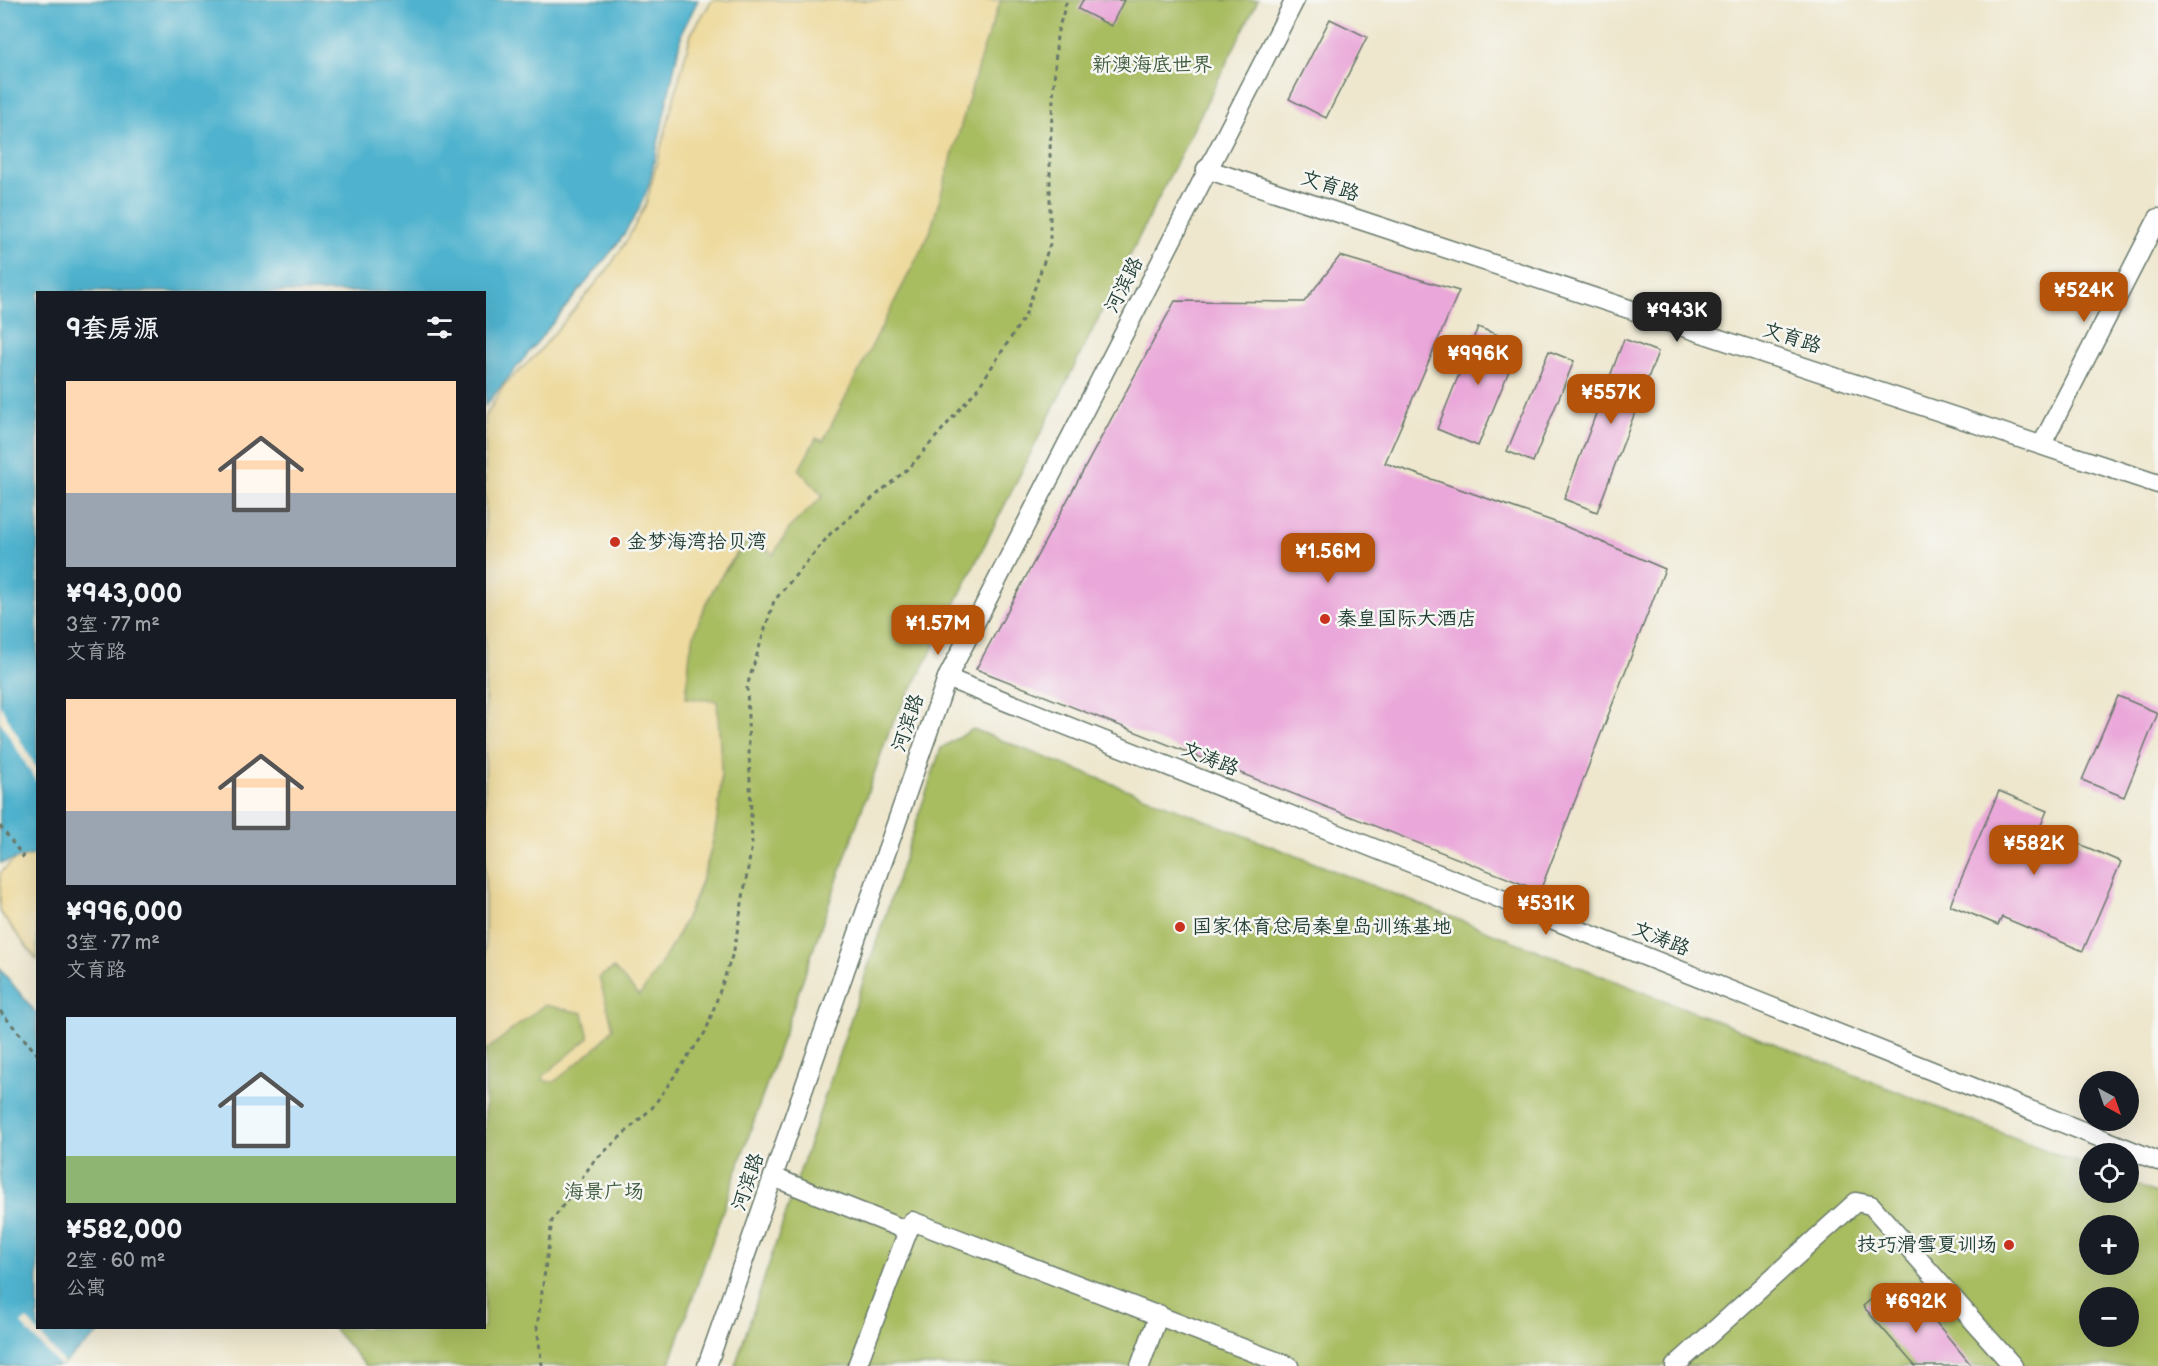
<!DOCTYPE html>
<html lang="zh">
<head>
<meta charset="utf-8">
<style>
  :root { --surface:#171b24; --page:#242831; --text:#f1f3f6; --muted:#9ea1a6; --accent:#b45309 }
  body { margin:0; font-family:"Balsamiq Sans","LXGW WenKai TC",sans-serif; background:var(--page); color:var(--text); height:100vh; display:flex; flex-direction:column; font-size:22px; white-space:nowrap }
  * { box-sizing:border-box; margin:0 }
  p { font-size:20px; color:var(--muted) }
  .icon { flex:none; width:33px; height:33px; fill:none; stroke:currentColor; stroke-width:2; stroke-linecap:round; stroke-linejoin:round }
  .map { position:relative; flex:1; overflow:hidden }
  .sheet { position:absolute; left:36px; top:291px; width:450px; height:1038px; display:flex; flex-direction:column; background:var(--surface); border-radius:0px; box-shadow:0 6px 24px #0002 }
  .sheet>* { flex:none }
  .needle { width:39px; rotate:140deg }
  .controls { position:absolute; left:2079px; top:1071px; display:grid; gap:12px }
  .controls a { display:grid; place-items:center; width:60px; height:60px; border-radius:50%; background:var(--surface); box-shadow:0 6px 24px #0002; font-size:30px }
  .price { position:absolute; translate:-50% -51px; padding:0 14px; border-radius:12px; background:var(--accent); color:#fff; font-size:20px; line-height:39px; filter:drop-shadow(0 2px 3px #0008) }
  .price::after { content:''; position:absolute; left:50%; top:36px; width:18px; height:14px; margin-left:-9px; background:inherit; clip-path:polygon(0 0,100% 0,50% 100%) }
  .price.selected { background:#222; color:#fff }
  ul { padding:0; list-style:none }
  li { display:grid; align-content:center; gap:12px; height:318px; padding:0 30px }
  li span { display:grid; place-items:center; height:186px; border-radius:0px; color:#555 }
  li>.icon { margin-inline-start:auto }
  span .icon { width:108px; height:108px; fill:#fffc; stroke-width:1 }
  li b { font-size:26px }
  h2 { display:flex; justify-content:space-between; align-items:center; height:72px; padding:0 30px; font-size:26px }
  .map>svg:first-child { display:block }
  .green { fill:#a8bc61; stroke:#647c4a; stroke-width:1.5; fill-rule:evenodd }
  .sand { fill:#eeda9e; stroke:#868c69; stroke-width:1.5 }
  .water { fill:#4fb2ce; stroke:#377881; stroke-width:1.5 }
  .pier { fill:#eee7ce }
  .building { fill:#eaa7d9 }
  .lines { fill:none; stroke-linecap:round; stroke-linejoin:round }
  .minor-casing { stroke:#67786a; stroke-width:21 }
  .path { stroke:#67786a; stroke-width:3; stroke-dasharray:4.5 4.5; stroke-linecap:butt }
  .minor { stroke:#fff; stroke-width:18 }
  .poi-dot { fill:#c8321e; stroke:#f6f6f2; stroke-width:2 }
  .labels { text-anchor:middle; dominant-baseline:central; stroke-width:5; stroke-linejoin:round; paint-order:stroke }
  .park-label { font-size:20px; fill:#415d3f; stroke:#f6f6f2 }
  .street-label { font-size:20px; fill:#1f3d34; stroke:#f6f6f2 }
  .poi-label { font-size:20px; fill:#1f3d34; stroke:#f6f6f2; text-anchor:start }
</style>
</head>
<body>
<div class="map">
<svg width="2158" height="1366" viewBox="0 0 2158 1366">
  <rect width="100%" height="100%" fill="#f6f6f2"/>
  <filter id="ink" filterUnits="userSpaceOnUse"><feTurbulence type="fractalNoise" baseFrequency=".0167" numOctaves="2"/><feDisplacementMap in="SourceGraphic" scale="12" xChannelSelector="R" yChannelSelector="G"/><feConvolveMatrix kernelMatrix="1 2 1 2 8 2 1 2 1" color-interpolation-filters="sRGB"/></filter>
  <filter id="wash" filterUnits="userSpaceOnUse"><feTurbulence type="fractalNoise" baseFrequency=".008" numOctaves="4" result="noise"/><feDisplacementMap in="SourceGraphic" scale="24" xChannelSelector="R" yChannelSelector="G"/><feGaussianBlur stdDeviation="1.35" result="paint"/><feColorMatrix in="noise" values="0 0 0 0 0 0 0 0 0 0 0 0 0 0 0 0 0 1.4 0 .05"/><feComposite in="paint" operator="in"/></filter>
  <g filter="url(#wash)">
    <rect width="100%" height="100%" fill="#eee7ce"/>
    <g class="green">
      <path d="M1001,0h257l-334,666 -34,62 -221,638h-303l-33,-38h151l1,-277 59,-47 40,9 5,25 -45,38 55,-31v-68l15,-9 25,27c49,-66 80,-137 82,-220 0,-24 -3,-49 -4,-74l-31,-3c2,-15 2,-31 4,-46 8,-44 35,-86 64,-118l19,20 17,-27 33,-31 -24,-26 17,-32 7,3 107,-209 53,-183z"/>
      <path d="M973,729l1116,438 1,25h38l1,-10 29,12v172h-1423l206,-618zM2090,1226h38v38h-38zM2090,1298h38v38h-38z"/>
    </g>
    <g class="sand">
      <path d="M712,0h289l-18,49 -53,183 -107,209 -7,-3 -17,32 24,26 -33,31 -17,28 -19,-21c-30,30 -56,75 -64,118 -2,15 -3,31 -4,46l31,3c1,24 4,49 4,74 -2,82 -34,155 -82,221l-25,-28 -15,9 14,51 -14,17 -45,37 -9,-1 -2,-5 46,-38 -6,-25 -39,-8 -59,46v-634l19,-32 32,-30 72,-86 19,-29 19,-36 45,-170z"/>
      <polygon points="37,839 37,960 0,912 0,873"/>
    </g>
    <g class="water">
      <polygon points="0,0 698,0 682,32 649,185 637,213 619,242 485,406 484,292 38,292 37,854 0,863"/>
      <polygon points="0,969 37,1014 38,1328 105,1328 60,1366 0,1366"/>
    </g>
    <g class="pier">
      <polygon points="0,705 37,769 37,783 0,721"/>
      <polygon points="27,1319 64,1363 60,1366 21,1324"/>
    </g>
    <g id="blocks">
      <g class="building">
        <polygon points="1083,0 1124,0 1111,26 1078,9"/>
        <polygon points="1330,19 1367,37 1326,118 1289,99"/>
        <polygon points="1340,256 1459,291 1385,463 1555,522 1665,569 1540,891 976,669 1175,301 1304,302"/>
        <polygon points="1478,327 1520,344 1478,446 1437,429"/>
        <polygon points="1624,339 1658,352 1597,512 1564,499"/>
        <polygon points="1549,351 1574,361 1533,462 1507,451"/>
        <polygon points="2118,696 2158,713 2124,797 2082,780"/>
        <polygon points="1999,791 2047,811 2040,827 2121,862 2083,951 2002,917 1998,925 1950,905"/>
        <polygon points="1874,1297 1904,1308 1916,1298 1972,1366 1915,1366 1863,1306"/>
      </g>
    </g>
  </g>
  <g filter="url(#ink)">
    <use href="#blocks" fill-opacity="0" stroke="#67786a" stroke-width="1.5"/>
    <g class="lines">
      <g class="minor-casing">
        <g id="minor">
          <polyline points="1206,169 2158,484"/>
          <polyline points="2042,444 2158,218"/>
          <polyline points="947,678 2158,1161"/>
          <polyline points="773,1177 908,1231 912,1221 1289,1366"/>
          <polyline points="707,1366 947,678 1295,0"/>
          <polyline points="857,1366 908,1231"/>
          <polyline points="1140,1366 1159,1314"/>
          <polyline points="1675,1366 1856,1202 1871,1205 2013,1366"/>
        </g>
      </g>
      <g class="path">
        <polyline points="0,826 24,858"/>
        <polyline points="0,1011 38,1055"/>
        <polyline points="542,1366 537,1327 552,1221 593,1162 652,1108 706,1031 734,950 752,845 747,686 774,601 831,533 911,466 978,388 1025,316 1050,244 1050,149 1057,34 1067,0"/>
      </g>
      <use href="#minor" class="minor"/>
    </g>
  </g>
  <g class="poi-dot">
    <circle cx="615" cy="542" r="6"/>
    <circle cx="1325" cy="619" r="6"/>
    <circle cx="1180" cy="927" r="6"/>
    <circle cx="2009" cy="1245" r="6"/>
  </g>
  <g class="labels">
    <g class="park-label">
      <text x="1152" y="65">新澳海底世界</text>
      <text x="604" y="1192">海景广场</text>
    </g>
    <g class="street-label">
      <text transform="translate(1330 186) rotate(18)">文育路</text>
      <text transform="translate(1124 285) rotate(-63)">河滨路</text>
      <text transform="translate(1792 338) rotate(18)">文育路</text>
      <text transform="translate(908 723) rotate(-71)">河滨路</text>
      <text transform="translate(1210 759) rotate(22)">文涛路</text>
      <text transform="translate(1661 939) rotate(22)">文涛路</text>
      <text transform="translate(748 1182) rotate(-71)">河滨路</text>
    </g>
    <g class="poi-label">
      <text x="627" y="542">金梦海湾拾贝湾</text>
      <text x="1337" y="619">秦皇国际大酒店</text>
      <text x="1192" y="927">国家体育总局秦皇岛训练基地</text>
      <text x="1997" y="1245" text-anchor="end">技巧滑雪夏训场</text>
    </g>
  </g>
</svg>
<div class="controls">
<a><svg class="needle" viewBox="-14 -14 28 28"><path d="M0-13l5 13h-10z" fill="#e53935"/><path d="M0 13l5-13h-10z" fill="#9ea1a6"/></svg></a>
<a><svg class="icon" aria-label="locate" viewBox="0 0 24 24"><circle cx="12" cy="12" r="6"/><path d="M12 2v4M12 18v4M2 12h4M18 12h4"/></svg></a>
<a>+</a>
<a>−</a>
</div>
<b class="price" style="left:2084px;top:323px">¥524K</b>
<b class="price selected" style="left:1677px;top:343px">¥943K</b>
<b class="price" style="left:1478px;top:386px">¥996K</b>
<b class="price" style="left:1611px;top:425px">¥557K</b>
<b class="price" style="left:1328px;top:584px">¥1.56M</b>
<b class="price" style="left:938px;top:656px">¥1.57M</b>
<b class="price" style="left:2034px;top:876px">¥582K</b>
<b class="price" style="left:1546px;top:936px">¥531K</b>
<b class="price" style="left:1916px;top:1334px">¥692K</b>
<section class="sheet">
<h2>9套房源<svg class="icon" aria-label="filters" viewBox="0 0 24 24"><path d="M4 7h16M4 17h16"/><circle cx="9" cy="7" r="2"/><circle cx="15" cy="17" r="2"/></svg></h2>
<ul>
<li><span style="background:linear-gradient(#ffd9b3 60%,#9aa5b1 0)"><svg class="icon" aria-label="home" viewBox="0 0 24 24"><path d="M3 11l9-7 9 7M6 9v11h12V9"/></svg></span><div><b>¥943,000</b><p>3室 · 77 m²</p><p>文育路</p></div></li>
<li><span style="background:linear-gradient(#ffd9b3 60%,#9aa5b1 0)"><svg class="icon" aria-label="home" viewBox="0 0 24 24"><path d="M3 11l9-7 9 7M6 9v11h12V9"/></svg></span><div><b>¥996,000</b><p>3室 · 77 m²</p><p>文育路</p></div></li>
<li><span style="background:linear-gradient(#bfe0f5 75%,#8fb573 0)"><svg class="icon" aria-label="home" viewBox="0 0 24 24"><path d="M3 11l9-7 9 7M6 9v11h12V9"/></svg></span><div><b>¥582,000</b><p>2室 · 60 m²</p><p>公寓</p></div></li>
</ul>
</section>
</div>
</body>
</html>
